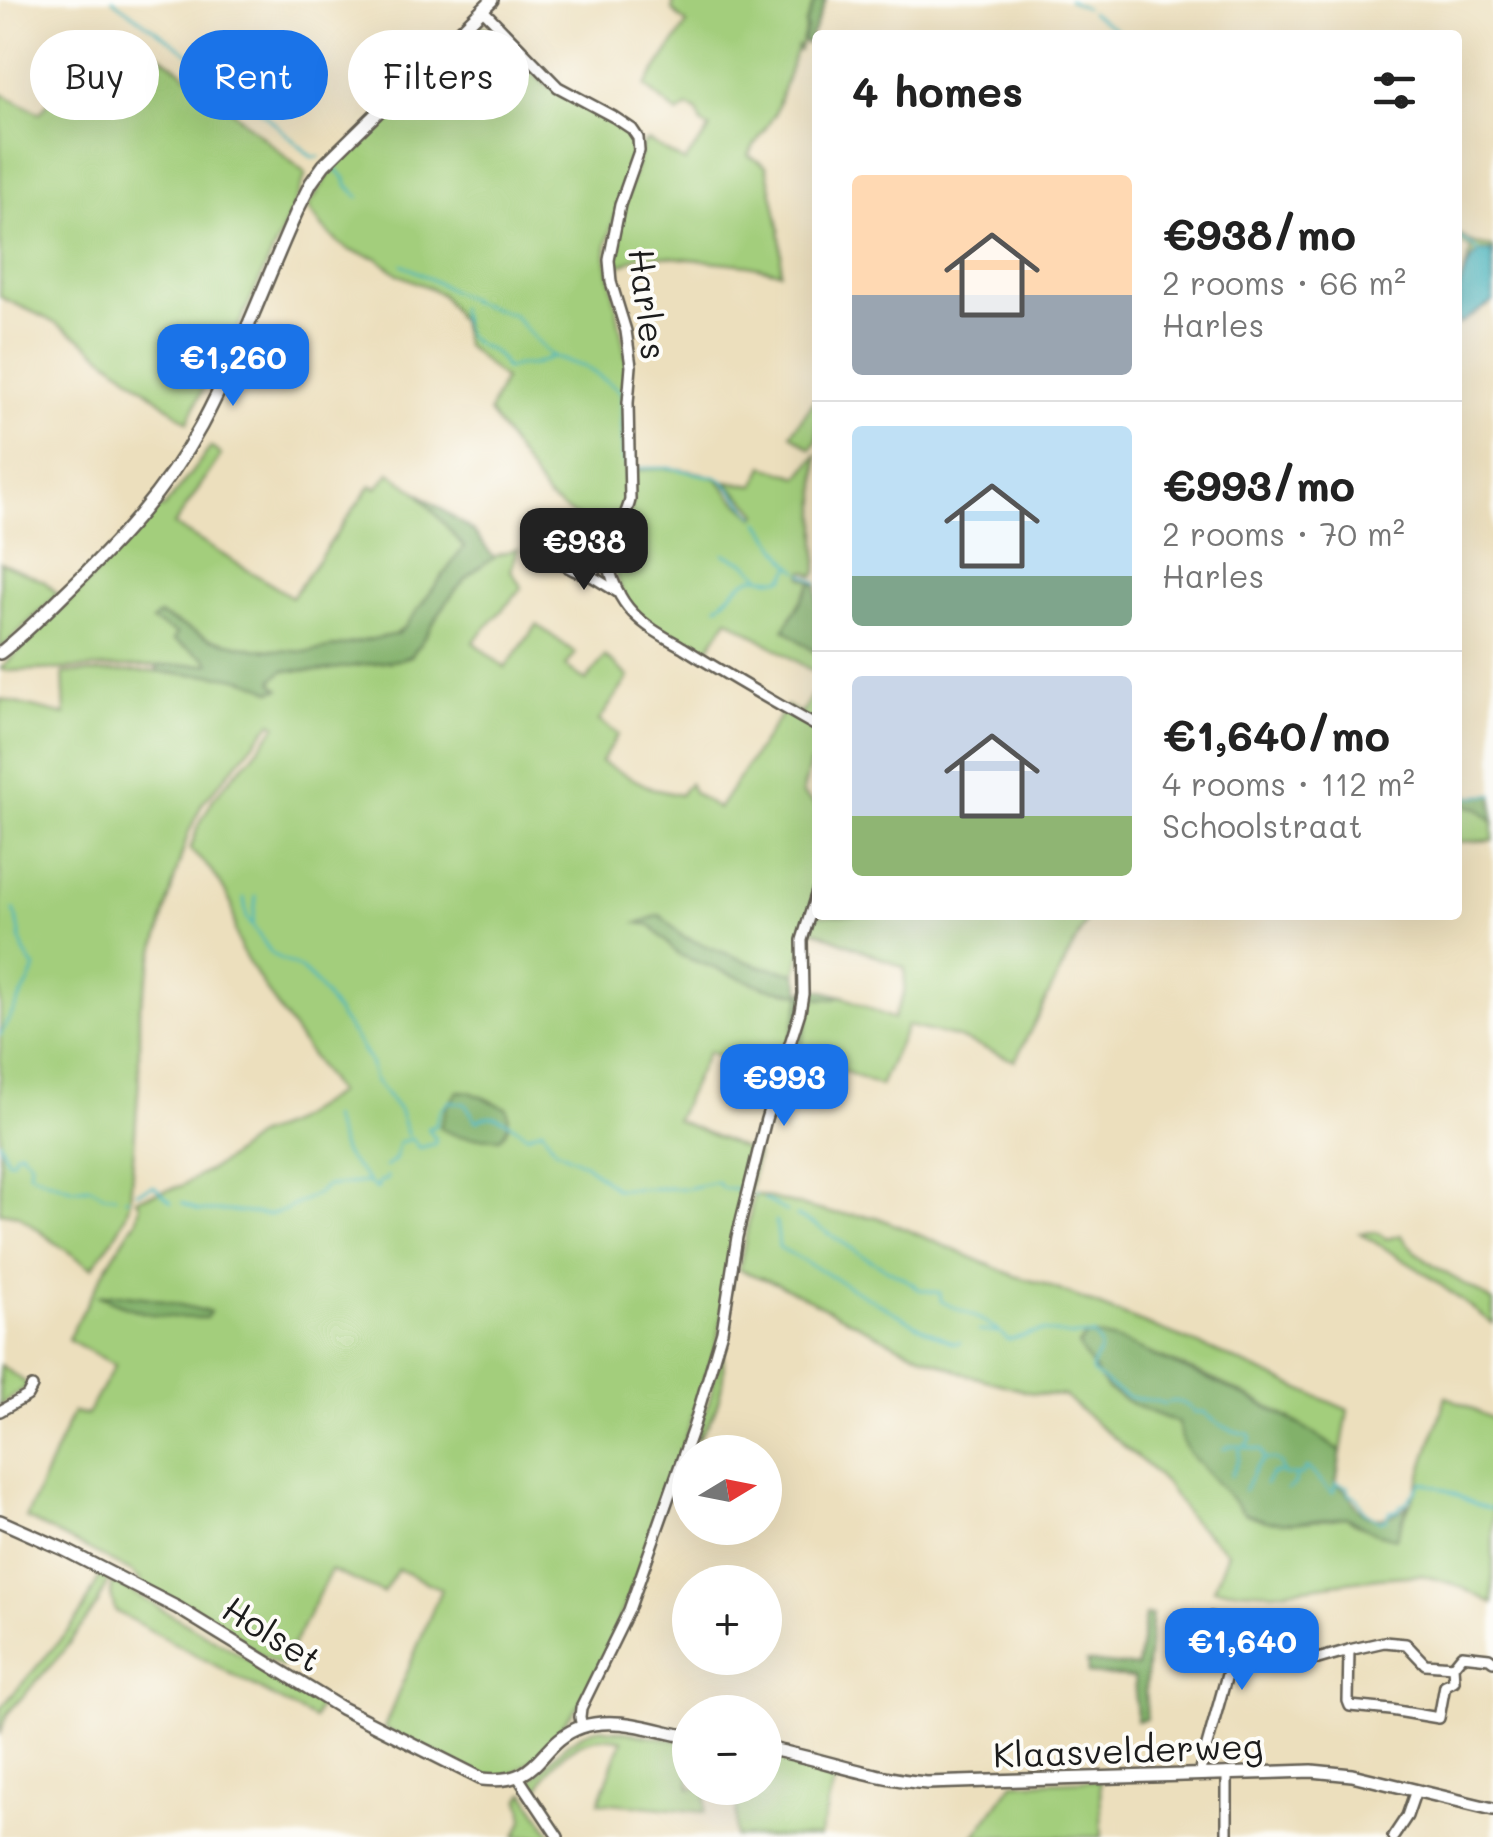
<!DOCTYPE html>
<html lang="en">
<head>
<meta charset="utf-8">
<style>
  :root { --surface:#fff; --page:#f6f6f6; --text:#222; --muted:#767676; --line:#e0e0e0; --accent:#1a73e8 }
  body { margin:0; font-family:Mali,sans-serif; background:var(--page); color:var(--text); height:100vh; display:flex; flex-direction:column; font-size:38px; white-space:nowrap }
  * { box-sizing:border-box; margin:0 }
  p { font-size:32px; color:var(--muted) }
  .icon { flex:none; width:55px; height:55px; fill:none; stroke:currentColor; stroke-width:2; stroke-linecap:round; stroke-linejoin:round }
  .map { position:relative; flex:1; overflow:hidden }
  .side { position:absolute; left:812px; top:30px; width:650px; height:890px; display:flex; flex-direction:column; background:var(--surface); border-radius:10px; box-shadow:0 10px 40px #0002 }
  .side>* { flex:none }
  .hud { position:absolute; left:30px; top:30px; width:632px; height:90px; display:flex; gap:20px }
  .needle { width:65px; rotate:80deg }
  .controls { position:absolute; left:672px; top:1435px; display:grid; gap:20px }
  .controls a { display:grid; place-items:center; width:110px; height:110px; border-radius:50%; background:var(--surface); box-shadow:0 10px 40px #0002; font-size:50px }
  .price { position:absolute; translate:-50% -85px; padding:0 22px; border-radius:20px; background:var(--accent); color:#fff; font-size:32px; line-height:65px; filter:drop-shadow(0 2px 5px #0008) }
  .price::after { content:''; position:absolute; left:50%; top:60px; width:30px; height:22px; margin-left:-15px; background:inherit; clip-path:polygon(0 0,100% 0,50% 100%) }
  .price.selected { background:#222; color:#fff }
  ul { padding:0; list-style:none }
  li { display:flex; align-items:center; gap:30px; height:250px; padding:0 40px }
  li+li { border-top:2px solid var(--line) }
  li span { display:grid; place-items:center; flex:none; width:280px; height:200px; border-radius:10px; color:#555 }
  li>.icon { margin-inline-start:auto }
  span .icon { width:120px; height:120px; fill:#fffc; stroke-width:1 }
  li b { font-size:42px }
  h2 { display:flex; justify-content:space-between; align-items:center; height:120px; padding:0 40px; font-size:42px }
  .pill { padding:0 35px; border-radius:45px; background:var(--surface); box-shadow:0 10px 40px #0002; font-size:35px; line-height:90px }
  .pill.selected { background:var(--accent); color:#fff }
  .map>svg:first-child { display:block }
  .green { fill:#a3ce7b; stroke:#60754c; stroke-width:2.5; fill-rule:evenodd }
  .forest { fill:#82b16b; stroke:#4f6644; stroke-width:2.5 }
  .water { fill:#47b6bf; stroke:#32696e; stroke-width:2.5 }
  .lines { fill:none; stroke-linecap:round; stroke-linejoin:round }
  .stream { stroke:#47b6bf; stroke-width:2.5 }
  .minor-casing { stroke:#656054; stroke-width:14 }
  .tertiary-casing { stroke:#656054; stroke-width:16 }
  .minor { stroke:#fff; stroke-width:9 }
  .tertiary { stroke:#fff; stroke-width:11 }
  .labels { text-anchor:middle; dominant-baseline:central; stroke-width:8; stroke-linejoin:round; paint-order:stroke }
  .street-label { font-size:35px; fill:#1c1c1c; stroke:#fdfcf7 }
</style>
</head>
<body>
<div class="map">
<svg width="1493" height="1837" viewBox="0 0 1493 1837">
  <rect width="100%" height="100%" fill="#fdfcf7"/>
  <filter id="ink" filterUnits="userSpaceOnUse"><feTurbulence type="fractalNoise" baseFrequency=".01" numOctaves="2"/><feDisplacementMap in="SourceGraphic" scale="20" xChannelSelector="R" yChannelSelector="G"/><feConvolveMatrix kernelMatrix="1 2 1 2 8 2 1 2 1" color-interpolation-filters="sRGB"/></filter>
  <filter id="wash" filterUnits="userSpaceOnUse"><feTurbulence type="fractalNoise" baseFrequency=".0048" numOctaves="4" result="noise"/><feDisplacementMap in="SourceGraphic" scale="40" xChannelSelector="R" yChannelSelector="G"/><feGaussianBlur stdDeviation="2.25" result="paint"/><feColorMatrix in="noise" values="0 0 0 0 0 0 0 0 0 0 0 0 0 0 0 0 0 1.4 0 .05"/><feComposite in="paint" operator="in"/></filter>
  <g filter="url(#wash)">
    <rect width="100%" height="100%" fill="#ecdfbd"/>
    <g class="green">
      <path d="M674,0h141c-7,18 -10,34 -16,52l-1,-7 -23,69 -27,41 18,11c7,34 19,72 14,106l-32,-7 -105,-11 -28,15c1,23 15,44 15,66l-18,-67 8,-50 23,-75 5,-2 37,21c7,-13 17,-20 25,-33l-8,-5 -5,-13 -9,-4 -10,7 -33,-28 42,-62 -15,-14z"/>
      <path d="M480,25c26,5 44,43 64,58 28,22 75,29 92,62l-29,99 -1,11 21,107 -1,141 -13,31 -43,-21 -22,-15 -59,-86 15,-33 -39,-34 -5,-24 -18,-26 -12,-7 -31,-13 -22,-17 -26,-7 -11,-7 -17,-16 -15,-21 27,-42z"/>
      <polygon points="106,30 134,45 148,46 210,92 306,174 293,208 235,334 212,368 188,422 81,339 48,319 0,297 0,93 40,113"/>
      <polygon points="1458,234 1474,244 1493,247 1493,252 1481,251 1473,258 1458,294 1458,287 1472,250 1458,241"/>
      <polygon points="817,397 817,440 811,449 791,434"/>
      <polygon points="211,447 221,455 174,525 292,597 371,485 377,488 390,473 417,492 464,547 405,627 391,637 309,652 254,649 211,639 159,615 177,634 173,640 206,658 211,664 8,671 0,669 94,576 153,510 164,508"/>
      <path d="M817,455v117l-3,4 -8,-5 -3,1 -1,5 10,5 -27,47 32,25v20l-89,-55 -24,36 -66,-39 -12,-15 -10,-24 -4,-19 17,-40 3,-14 1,-33c28,-5 64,-3 89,10l-2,1 11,14 24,21 3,-3c-8,-12 -22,-20 -31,-32l28,4 9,-20 35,11z"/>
      <path d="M518,549l-7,21 11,18 -49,54 32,26 32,-43 39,28 -10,13 20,15 19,-25 24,21 -30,44 19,13 -17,28 52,27 27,6 9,-12 4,9 25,17 69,-103 14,8 16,-29v80l-7,-1 -8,30 15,12v81l-21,86c-35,-3 -78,-20 -109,-35 -23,-11 -13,-16 -44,-16l7,2 29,31 88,33 35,6 -24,93 -8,-13 -62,-22 -32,68 81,34 -41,193 -69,205 -41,101 -25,49 -40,51 -28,21 -24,8 -105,-54 57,-139 -43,-20 -15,24 -52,-23 -49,97 -138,-78 -4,-9 -8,-8 -106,-54 47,-106 14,3 28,-50 -47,-26 38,-71 31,-49 3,-15 -4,-5 45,-13 42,-24 35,-27 28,-10 51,-32 -61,-88 -35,-55 -6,-20 -3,-25 -9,-17 -11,-17 -22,-21 7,-21 16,-30 25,-29 11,-10 28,-35 -5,-3 -70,82 -14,30 -13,43 -36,133v71l-9,118c-4,26 -23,47 -38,69l-32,-22 -42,-31 -18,-3v-513l65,16 -2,-42 94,-2 17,3h46l37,9 14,8 8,-3 -6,-5v-4l11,-9 33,1 81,-11 13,-4c32,-41 49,-96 107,-107zM464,1091l31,11 9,32 -5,4 -43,-3z"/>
      <polygon points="0,562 44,581 58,594 0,650"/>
      <polygon points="1458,796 1469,806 1479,808 1493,822 1493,840 1458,842"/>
      <polygon points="817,906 818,915 1089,915 1015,1061 956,1037 907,1026 880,1086 798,1052 814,998 834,999 842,996 893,1019 904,994 905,968 807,927"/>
      <path d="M754,1194l77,19 46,4 138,59 29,8 170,67 134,59 -7,42c-66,-49 -152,-85 -230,-113l-10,40c13,22 53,34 77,44l5,20 19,21 90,59 54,-6 10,7 40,13 20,-47 30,-94 47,23v184l-39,-19 -33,-9 -43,3 -105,14 -59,-3 14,-37 -37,-32 -25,-36 -16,-16 -86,-72 -32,-3 -64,-18 -68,-29 -122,-62 -39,-14z"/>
      <path d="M1376,1232l11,7 14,-4c21,31 62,45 92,67v22l-67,-50 -66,-41z"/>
      <path d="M722,1349c6,29 -5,71 -27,92l14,-39z"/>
      <polygon points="0,1365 29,1385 0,1406"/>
      <polygon points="101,1574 109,1578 97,1605 62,1653 7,1714 0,1735 0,1709 69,1630 83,1610"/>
      <polygon points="113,1581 321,1701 314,1719 115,1611 111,1594"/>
      <path d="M600,1728l90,14v46h16l-1,24 -106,-10 23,-62c-42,-11 -71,20 -87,56l-8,-11c26,-24 36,-48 73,-57z"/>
      <polygon points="765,1755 818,1763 838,1769 819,1837 735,1837 738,1788 765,1788"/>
      <polygon points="1100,1780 1102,1837 974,1837 1013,1783"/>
      <path d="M525,1793l28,44h-38c8,-14 11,-21 5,-37z"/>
    </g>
    <g class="forest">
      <polygon points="815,0 826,0 809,42 806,44 803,40 807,28 805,26"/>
      <path d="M417,492l57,40 20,26c-43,23 -55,62 -83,98l-13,4 -81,11 -33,-1 -11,9v4l7,6 -9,2c-44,-24 -69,-12 -114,-20v-5l53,-2 -4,-6 -33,-18 4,-6 -25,-13 7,-6 52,24 43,10 55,3 88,-18 8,-7 59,-80z"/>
      <polygon points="812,582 817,585 817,654 784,629"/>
      <polygon points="1458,782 1469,797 1493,795 1493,822 1479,808 1469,806 1458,796"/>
      <path d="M660,915l23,22 76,29 37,7 6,20 8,-6 32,9 -7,3 -21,-1c-10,30 -15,74 -35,98l-1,-9 24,-93 -35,-6 -88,-33 -29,-30 -12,-2z"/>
      <path d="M458,1091l12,1 37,16c3,11 2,22 -7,30 -20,-1 -45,2 -60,-11l7,-21z"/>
      <path d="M119,1294l33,4 58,14 -4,6c-45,1 -66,-4 -106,-22z"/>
      <path d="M1086,1335c30,1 55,16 82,27 61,26 120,51 173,90l-5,32c12,5 14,14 21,23 15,18 36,10 51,-2l-12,33 -22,-6 -28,-15 -54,6 -26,-2 -22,-8 -55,-60 -6,-10 -5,-20 -44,-18 -27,-16 -26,-38 -2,-6z"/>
      <polygon points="1145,1615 1152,1615 1145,1690 1147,1719 1137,1721 1134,1678 1088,1674 1087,1662 1137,1667"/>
    </g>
    <path class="water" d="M1481,251l12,1v50l-35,23c-1,-25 1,-58 23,-74z"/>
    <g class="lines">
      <g class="stream">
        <polyline points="113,0 227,81 312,157 319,157"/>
        <polyline points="1069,0 1085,8"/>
        <polyline points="1090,12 1124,35"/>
        <polyline points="333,167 346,179 347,185 359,197"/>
        <polyline points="1458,237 1473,246 1480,254"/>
        <polyline points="402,264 473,302 513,315 546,351 556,358 585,367 621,391 623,458 626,464"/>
        <path d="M459,308c2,10 4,23 11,31 15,14 23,4 36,30l13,-4h14l20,-9"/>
        <polyline points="636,468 671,468 716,477 722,480 755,516"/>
        <polyline points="759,521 788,562 799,571"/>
        <polyline points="724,554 746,563 760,576"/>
        <polyline points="803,574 818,583"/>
        <path d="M717,606c12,-9 27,-30 41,-29 11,1 15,4 26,1l8,-13"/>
        <polyline points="1458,788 1466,797 1493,795"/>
        <polyline points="244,898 247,918 272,954 300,968 315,982 358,1042 370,1062 374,1079 399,1110 408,1136"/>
        <polyline points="253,924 256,896"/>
        <path d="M0,1035l30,-54 5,-13c-20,-23 -11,-34 -21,-58"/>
        <polyline points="331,1118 344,1154 368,1181"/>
        <polyline points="0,1141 7,1160 13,1160 15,1153 20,1151 30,1161 29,1173 73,1189 91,1187 104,1195 115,1196"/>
        <path d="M385,1167l10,-7 4,-18 13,-3 7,9 15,-4 2,-4 -8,-12 7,-2 6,-17 9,-8 15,3 12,17c16,-13 36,4 50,14l15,-6 13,20 30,15 31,25 73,-1 28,-6 5,6 16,1 5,2"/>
        <polyline points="137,1192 154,1186 171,1202"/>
        <polyline points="753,1194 756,1195"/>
        <polyline points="125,1198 128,1198"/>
        <polyline points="764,1199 787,1212"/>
        <polyline points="182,1203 199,1211 229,1211 268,1215 283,1211 318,1193 326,1186 368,1182 377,1189 380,1181 387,1180 387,1176"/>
        <path d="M796,1216l20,9 47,31 49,27 6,6 22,4 1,8c24,13 49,19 67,39l35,-9 29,5 21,-1c14,16 4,18 -2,32l2,6c11,7 24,21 36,24 12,4 23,1 35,7 12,-6 22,-1 31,8h9c12,12 28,20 45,22l2,6 -7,7 17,3 3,9 10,1 6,3 3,12h19l3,-6 3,-1 23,24h2l3,-9 12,4 2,8 5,1 10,16 15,9 6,-2 3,-7 9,-2 3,-5 4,-1 17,-22c8,3 17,5 24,8 16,7 30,17 47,19"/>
        <polyline points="776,1221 779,1247 922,1328 954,1343 960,1342"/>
        <polyline points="979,1331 998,1332"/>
        <polyline points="1223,1449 1230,1446 1241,1446"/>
        <polyline points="1231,1476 1239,1458 1240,1446"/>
        <polyline points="1265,1484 1271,1474 1283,1472"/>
        <polyline points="1287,1490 1295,1484 1296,1476"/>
        <polyline points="1244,1491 1255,1468 1264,1459"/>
      </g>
    </g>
  </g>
  <g filter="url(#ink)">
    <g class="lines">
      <g class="minor-casing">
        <g id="minor">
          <path d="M483,10l75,77 56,30 18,12 6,9 1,13 -19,54 -11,55 2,22 15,49 5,35 -3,37 2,97c-4,19 -20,40 -21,58 -1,18 12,43 24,55 14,15 34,25 51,35 44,28 88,53 134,79"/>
          <path d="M562,563c22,16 25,9 47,-1"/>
          <polyline points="588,574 619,593"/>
          <polyline points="0,1411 27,1396 32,1387"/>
          <polyline points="1349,1650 1384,1642 1406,1644 1425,1664 1453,1666"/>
          <polyline points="1232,1657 1318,1659 1349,1650 1348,1701 1350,1706 1391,1710 1439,1718 1445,1685 1454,1681 1453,1666 1462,1655 1489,1658 1493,1661"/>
          <polyline points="582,1727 580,1717 581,1708 629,1610 694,1425 722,1331 737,1237 766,1119 800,1012 803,994 802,940 818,888"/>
          <polyline points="1227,1773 1227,1837"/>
          <polyline points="1199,1774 1232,1657 1216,1656 1209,1651 1211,1617"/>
          <polyline points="518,1777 558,1837"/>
          <polyline points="1393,1837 1407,1816 1416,1790"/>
        </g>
      </g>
      <g class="tertiary-casing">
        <g id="tertiary">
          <path d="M0,653c22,-17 42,-37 62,-57 53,-51 103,-104 139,-170 37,-69 64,-144 96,-215l14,-28 13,-18 168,-165"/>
          <path d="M0,1521l63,28 115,59 163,100 141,71c62,7 54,-36 99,-52 35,-12 74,4 109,10"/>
          <path d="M765,1748c55,10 107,31 162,35l385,-12 40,4 141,34"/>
        </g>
      </g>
      <use href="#minor" class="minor"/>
      <use href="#tertiary" class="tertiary"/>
    </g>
  </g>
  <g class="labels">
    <g class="street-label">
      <text transform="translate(649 304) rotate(83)">Harles</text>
      <text transform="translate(273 1633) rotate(32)">Holset</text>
      <text transform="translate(1128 1749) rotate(-2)">Klaasvelderweg</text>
    </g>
  </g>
</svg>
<div class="controls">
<a><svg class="needle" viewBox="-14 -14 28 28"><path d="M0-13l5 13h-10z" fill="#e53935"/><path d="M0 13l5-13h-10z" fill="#767676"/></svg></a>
<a>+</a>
<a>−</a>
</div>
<b class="price" style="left:233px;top:409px">€1,260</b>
<b class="price selected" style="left:584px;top:593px">€938</b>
<b class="price" style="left:784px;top:1129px">€993</b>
<b class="price" style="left:1242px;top:1693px">€1,640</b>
<div class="hud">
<a class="pill">Buy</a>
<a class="pill selected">Rent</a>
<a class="pill">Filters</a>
</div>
<section class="side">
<h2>4 homes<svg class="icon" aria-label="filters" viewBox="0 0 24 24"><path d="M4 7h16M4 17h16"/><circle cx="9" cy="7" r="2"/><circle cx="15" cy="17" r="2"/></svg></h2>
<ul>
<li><span style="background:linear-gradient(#ffd9b3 60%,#9aa5b1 0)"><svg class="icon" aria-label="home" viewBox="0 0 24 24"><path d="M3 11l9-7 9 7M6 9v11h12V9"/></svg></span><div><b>€938/mo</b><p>2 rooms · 66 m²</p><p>Harles</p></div></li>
<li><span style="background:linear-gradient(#bfe0f5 75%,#7fa58c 0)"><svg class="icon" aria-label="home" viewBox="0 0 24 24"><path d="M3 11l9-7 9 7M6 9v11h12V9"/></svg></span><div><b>€993/mo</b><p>2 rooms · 70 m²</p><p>Harles</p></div></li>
<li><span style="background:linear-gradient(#c9d6e8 70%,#8fb573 0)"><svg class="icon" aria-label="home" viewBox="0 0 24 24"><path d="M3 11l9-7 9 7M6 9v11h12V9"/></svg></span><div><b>€1,640/mo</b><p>4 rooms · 112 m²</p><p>Schoolstraat</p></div></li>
</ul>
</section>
</div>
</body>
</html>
